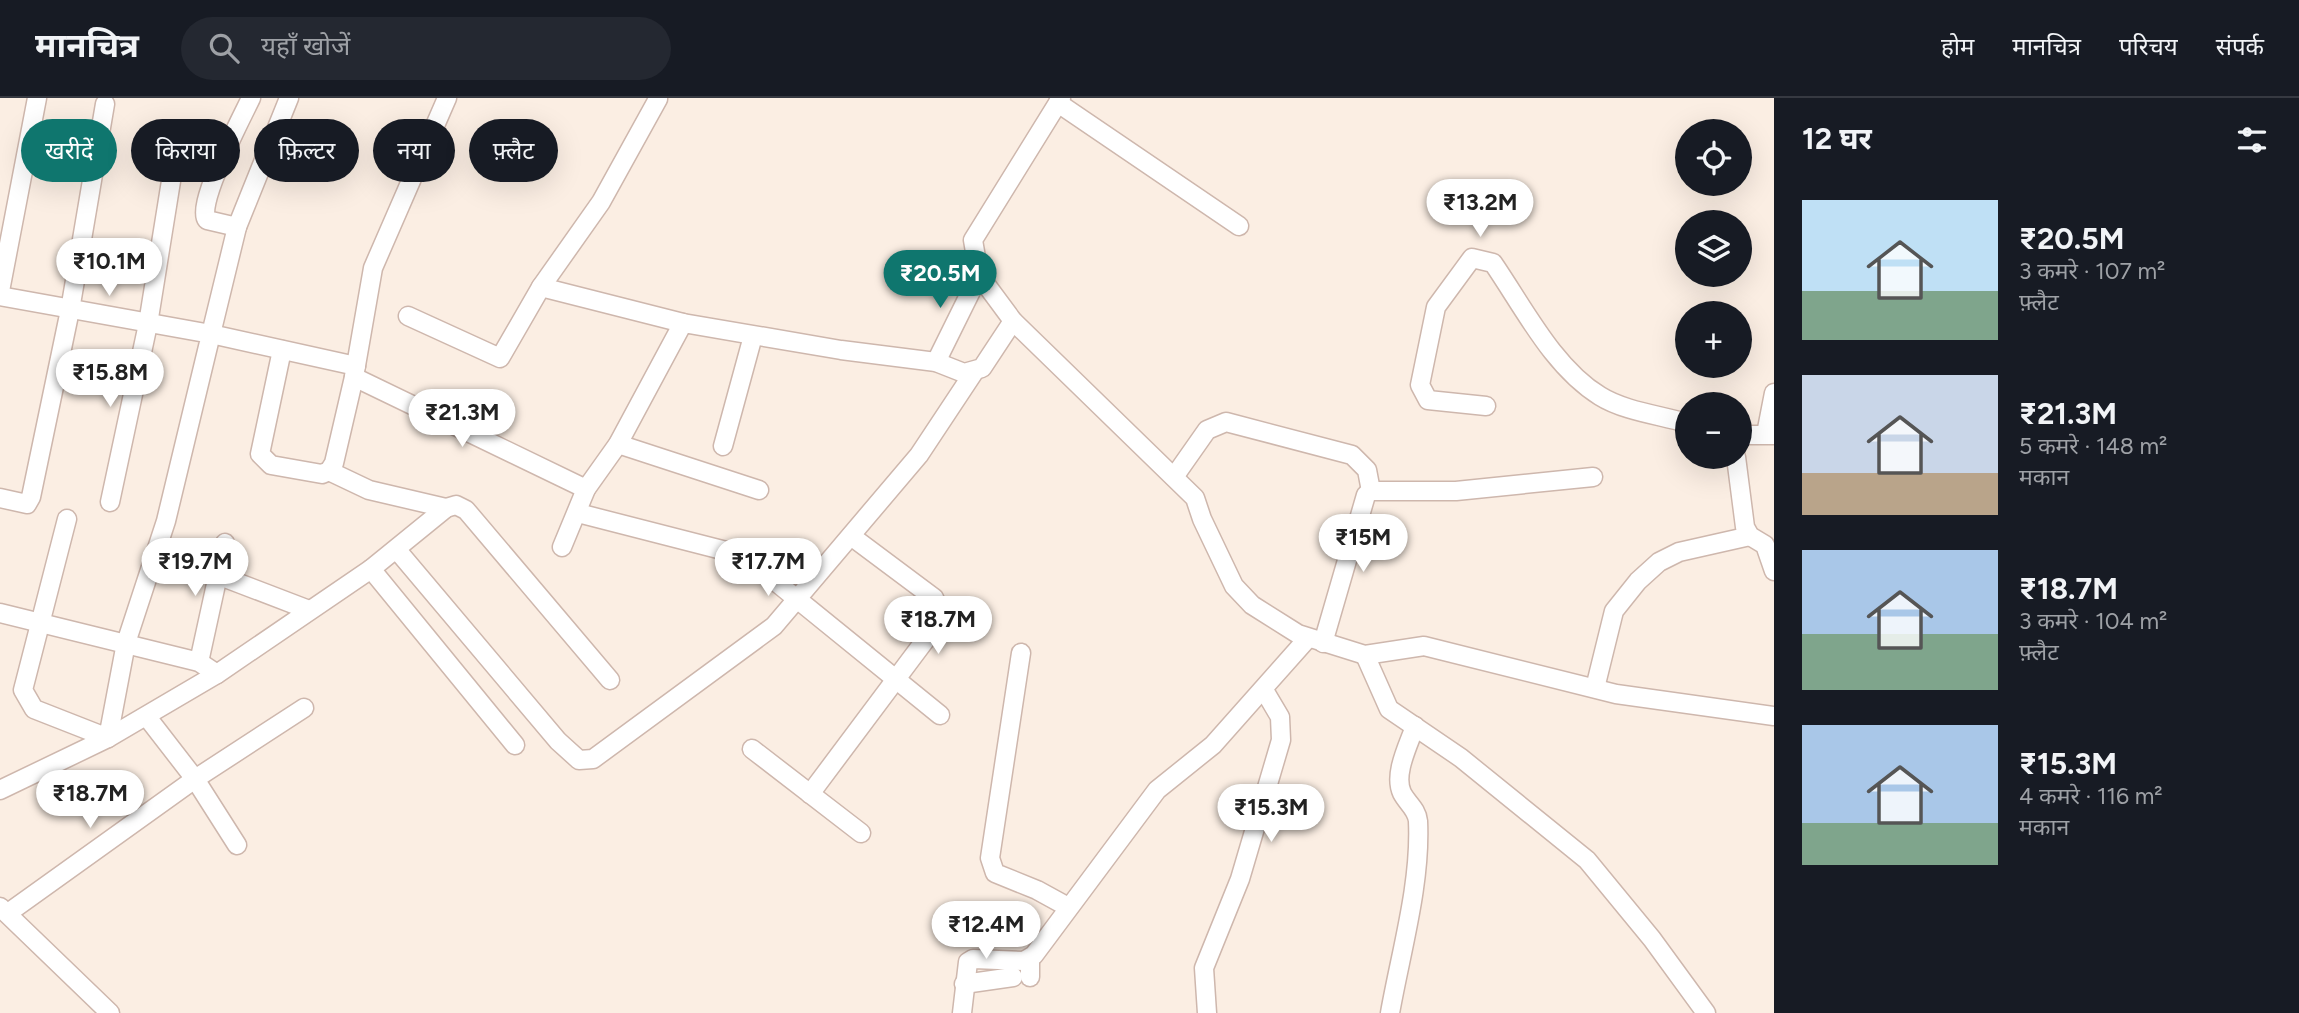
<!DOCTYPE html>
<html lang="hi">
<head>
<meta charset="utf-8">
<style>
  :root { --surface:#171b24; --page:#242831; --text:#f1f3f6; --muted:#9ea1a6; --line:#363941; --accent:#0f766e }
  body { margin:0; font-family:Figtree,"Noto Sans Devanagari",sans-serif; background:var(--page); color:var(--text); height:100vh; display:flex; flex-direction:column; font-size:26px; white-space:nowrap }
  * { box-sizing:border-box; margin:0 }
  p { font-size:23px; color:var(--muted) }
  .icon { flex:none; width:38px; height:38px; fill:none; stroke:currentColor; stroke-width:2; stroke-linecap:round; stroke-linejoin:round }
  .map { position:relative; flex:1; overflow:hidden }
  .sheet { display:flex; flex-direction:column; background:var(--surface); width:525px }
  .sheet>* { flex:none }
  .hud { position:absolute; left:21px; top:21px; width:665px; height:63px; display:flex; gap:14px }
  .buttons { position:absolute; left:1675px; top:21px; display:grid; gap:14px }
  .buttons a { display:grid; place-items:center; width:77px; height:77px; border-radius:50%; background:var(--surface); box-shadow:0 7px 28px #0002; font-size:35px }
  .price { position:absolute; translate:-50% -60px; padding:0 16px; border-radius:24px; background:#fff; color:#222; font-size:23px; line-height:46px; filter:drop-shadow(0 2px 4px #0008) }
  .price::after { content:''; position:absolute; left:50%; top:42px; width:21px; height:16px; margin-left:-10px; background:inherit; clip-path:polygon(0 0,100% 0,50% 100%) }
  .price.on { background:var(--accent); color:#fff }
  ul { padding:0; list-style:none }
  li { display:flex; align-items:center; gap:21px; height:175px; padding:0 28px }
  li span { display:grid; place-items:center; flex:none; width:196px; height:140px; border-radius:0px; color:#555 }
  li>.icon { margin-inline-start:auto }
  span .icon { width:84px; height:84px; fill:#fffc; stroke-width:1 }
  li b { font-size:30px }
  h2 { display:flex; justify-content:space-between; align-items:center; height:84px; padding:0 28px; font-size:30px }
  .chip { padding:0 24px; border-radius:32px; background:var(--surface); box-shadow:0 7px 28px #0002; font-size:24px; line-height:63px }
  .chip.on { background:var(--accent); color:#fff }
  header { display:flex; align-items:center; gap:42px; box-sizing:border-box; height:98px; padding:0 35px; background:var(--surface); border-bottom:2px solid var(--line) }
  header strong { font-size:33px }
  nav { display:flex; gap:38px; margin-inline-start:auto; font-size:24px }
  .search { width:490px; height:63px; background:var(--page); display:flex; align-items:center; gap:18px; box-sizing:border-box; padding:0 24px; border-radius:38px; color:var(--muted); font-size:26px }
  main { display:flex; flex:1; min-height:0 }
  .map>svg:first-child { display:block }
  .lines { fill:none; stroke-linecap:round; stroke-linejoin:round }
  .minor-casing { stroke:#ceb7ad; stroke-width:21 }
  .minor { stroke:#fff; stroke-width:18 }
</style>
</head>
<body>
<header>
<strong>मानचित्र</strong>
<div class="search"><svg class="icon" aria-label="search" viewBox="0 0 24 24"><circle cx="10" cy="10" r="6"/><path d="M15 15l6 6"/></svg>यहाँ खोजें</div>
<nav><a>होम</a><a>मानचित्र</a><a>परिचय</a><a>संपर्क</a></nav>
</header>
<main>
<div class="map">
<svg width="1774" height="915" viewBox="0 0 1774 915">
  <rect width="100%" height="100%" fill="#fbeee3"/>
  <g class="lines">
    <g class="minor-casing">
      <g id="minor">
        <path d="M251,0c-9,19 -56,108 -44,122l30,7 52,-129"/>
        <polyline points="1061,0 973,142 979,177 1013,223 1195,400 1202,421 1234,488 1252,507 1298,536 1365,557 1424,548 1616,596 1774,618"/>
        <polyline points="1058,5 1239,128"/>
        <polyline points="237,129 211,236 356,268"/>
        <polyline points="541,189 601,104 658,1"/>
        <polyline points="0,193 37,0"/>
        <polyline points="0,198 211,236 166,423 126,545 108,640 34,611 23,592 67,421"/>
        <polyline points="408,218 500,260 541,189 683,225"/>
        <polyline points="282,252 260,356 271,367 322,376 329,373 334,365 354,279 373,170 447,0"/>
        <polyline points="936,264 979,177"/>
        <polyline points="354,279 586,391"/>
        <path d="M1486,308l-58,-6 -8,-15 16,-78 36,-49 21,5c31,45 60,104 107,133 24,15 59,19 87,27"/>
        <polyline points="1766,336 1774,295"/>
        <polyline points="1740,337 1774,337"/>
        <polyline points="618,346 759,392"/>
        <polyline points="723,348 753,238"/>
        <polyline points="1736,359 1745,429 1750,438 1765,447 1774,473"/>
        <polyline points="329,373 369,392 446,410"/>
        <polyline points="1174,379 1207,332 1226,324 1352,357 1367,372 1371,393"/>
        <polyline points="0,400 27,406 31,399 70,212 105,6"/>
        <polyline points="110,404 148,226 176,52 180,46 186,44 225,56"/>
        <polyline points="578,415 730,454 749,462 940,617"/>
        <polyline points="562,449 586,391 618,346 683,225 841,252 936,264 964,275 982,270 1013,223"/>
        <polyline points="397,452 558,643 579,662 593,661 774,528 919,357 974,274"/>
        <polyline points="371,471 515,647"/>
        <polyline points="220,478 309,512"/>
        <polyline points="0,515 199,564 217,576 371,471 446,410 456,407 466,412 610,582"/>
        <polyline points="1323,545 1366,397 1371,393 1456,393 1593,379"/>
        <polyline points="1021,555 990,760 995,775 1037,792 1068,809"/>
        <polyline points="1365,557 1389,611 1461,660 1587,762 1652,841 1706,915"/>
        <polyline points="199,564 225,445"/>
        <polyline points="1595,590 1614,513 1638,483 1659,464 1679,454 1750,438"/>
        <polyline points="147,619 195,681 237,747"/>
        <polyline points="752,651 861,735"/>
        <polyline points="0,692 108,640 217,576"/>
        <polyline points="810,696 938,525 938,509 934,500 851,438"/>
        <polyline points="0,809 110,915"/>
        <polyline points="8,815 195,681 304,610"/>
        <polyline points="1030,861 1030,879"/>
        <polyline points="964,886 1013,879"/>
        <polyline points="962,915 968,864 973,861 1024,863 1034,857 1157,692 1213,647 1308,540"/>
        <polyline points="1207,915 1204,870 1240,781 1281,642 1280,619 1264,592"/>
        <path d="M1390,915c11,-62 31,-129 28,-192 -1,-12 -11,-18 -16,-28 -9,-19 7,-49 13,-67"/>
      </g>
    </g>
    <use href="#minor" class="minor"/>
  </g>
</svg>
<div class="buttons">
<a><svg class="icon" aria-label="locate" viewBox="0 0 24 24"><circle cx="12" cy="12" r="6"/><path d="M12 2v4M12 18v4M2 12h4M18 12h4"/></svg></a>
<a><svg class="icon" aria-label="layers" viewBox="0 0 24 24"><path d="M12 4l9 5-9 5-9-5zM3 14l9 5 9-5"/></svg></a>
<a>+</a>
<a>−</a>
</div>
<b class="price" style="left:1480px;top:141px">₹13.2M</b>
<b class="price" style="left:109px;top:200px">₹10.1M</b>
<b class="price on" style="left:940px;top:212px">₹20.5M</b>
<b class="price" style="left:110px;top:311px">₹15.8M</b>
<b class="price" style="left:462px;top:351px">₹21.3M</b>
<b class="price" style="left:1363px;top:476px">₹15M</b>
<b class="price" style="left:195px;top:500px">₹19.7M</b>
<b class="price" style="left:768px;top:500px">₹17.7M</b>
<b class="price" style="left:938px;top:558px">₹18.7M</b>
<b class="price" style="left:90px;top:732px">₹18.7M</b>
<b class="price" style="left:1271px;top:746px">₹15.3M</b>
<b class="price" style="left:986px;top:863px">₹12.4M</b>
<div class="hud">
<a class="chip on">खरीदें</a>
<a class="chip">किराया</a>
<a class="chip">फ़िल्टर</a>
<a class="chip">नया</a>
<a class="chip">फ़्लैट</a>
</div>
</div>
<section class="sheet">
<h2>12 घर<svg class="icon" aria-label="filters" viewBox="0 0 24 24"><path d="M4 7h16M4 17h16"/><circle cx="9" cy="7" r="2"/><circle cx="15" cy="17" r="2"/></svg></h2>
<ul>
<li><span style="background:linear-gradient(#bfe0f5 65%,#7fa58c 0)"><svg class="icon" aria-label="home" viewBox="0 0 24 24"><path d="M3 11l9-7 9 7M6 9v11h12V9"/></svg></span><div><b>₹20.5M</b><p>3 कमरे · 107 m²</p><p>फ़्लैट</p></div></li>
<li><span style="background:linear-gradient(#c9d6e8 70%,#b9a48a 0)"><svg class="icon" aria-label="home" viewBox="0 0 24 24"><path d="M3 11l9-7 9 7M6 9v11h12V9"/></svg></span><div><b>₹21.3M</b><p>5 कमरे · 148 m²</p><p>मकान</p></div></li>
<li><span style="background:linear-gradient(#a9c7e8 60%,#7fa58c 0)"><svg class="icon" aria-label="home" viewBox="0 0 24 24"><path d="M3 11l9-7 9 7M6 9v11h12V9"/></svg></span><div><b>₹18.7M</b><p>3 कमरे · 104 m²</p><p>फ़्लैट</p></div></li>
<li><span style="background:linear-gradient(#a9c7e8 70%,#7fa58c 0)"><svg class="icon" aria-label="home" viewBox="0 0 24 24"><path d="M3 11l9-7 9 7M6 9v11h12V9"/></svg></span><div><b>₹15.3M</b><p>4 कमरे · 116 m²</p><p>मकान</p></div></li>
</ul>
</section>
</main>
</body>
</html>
